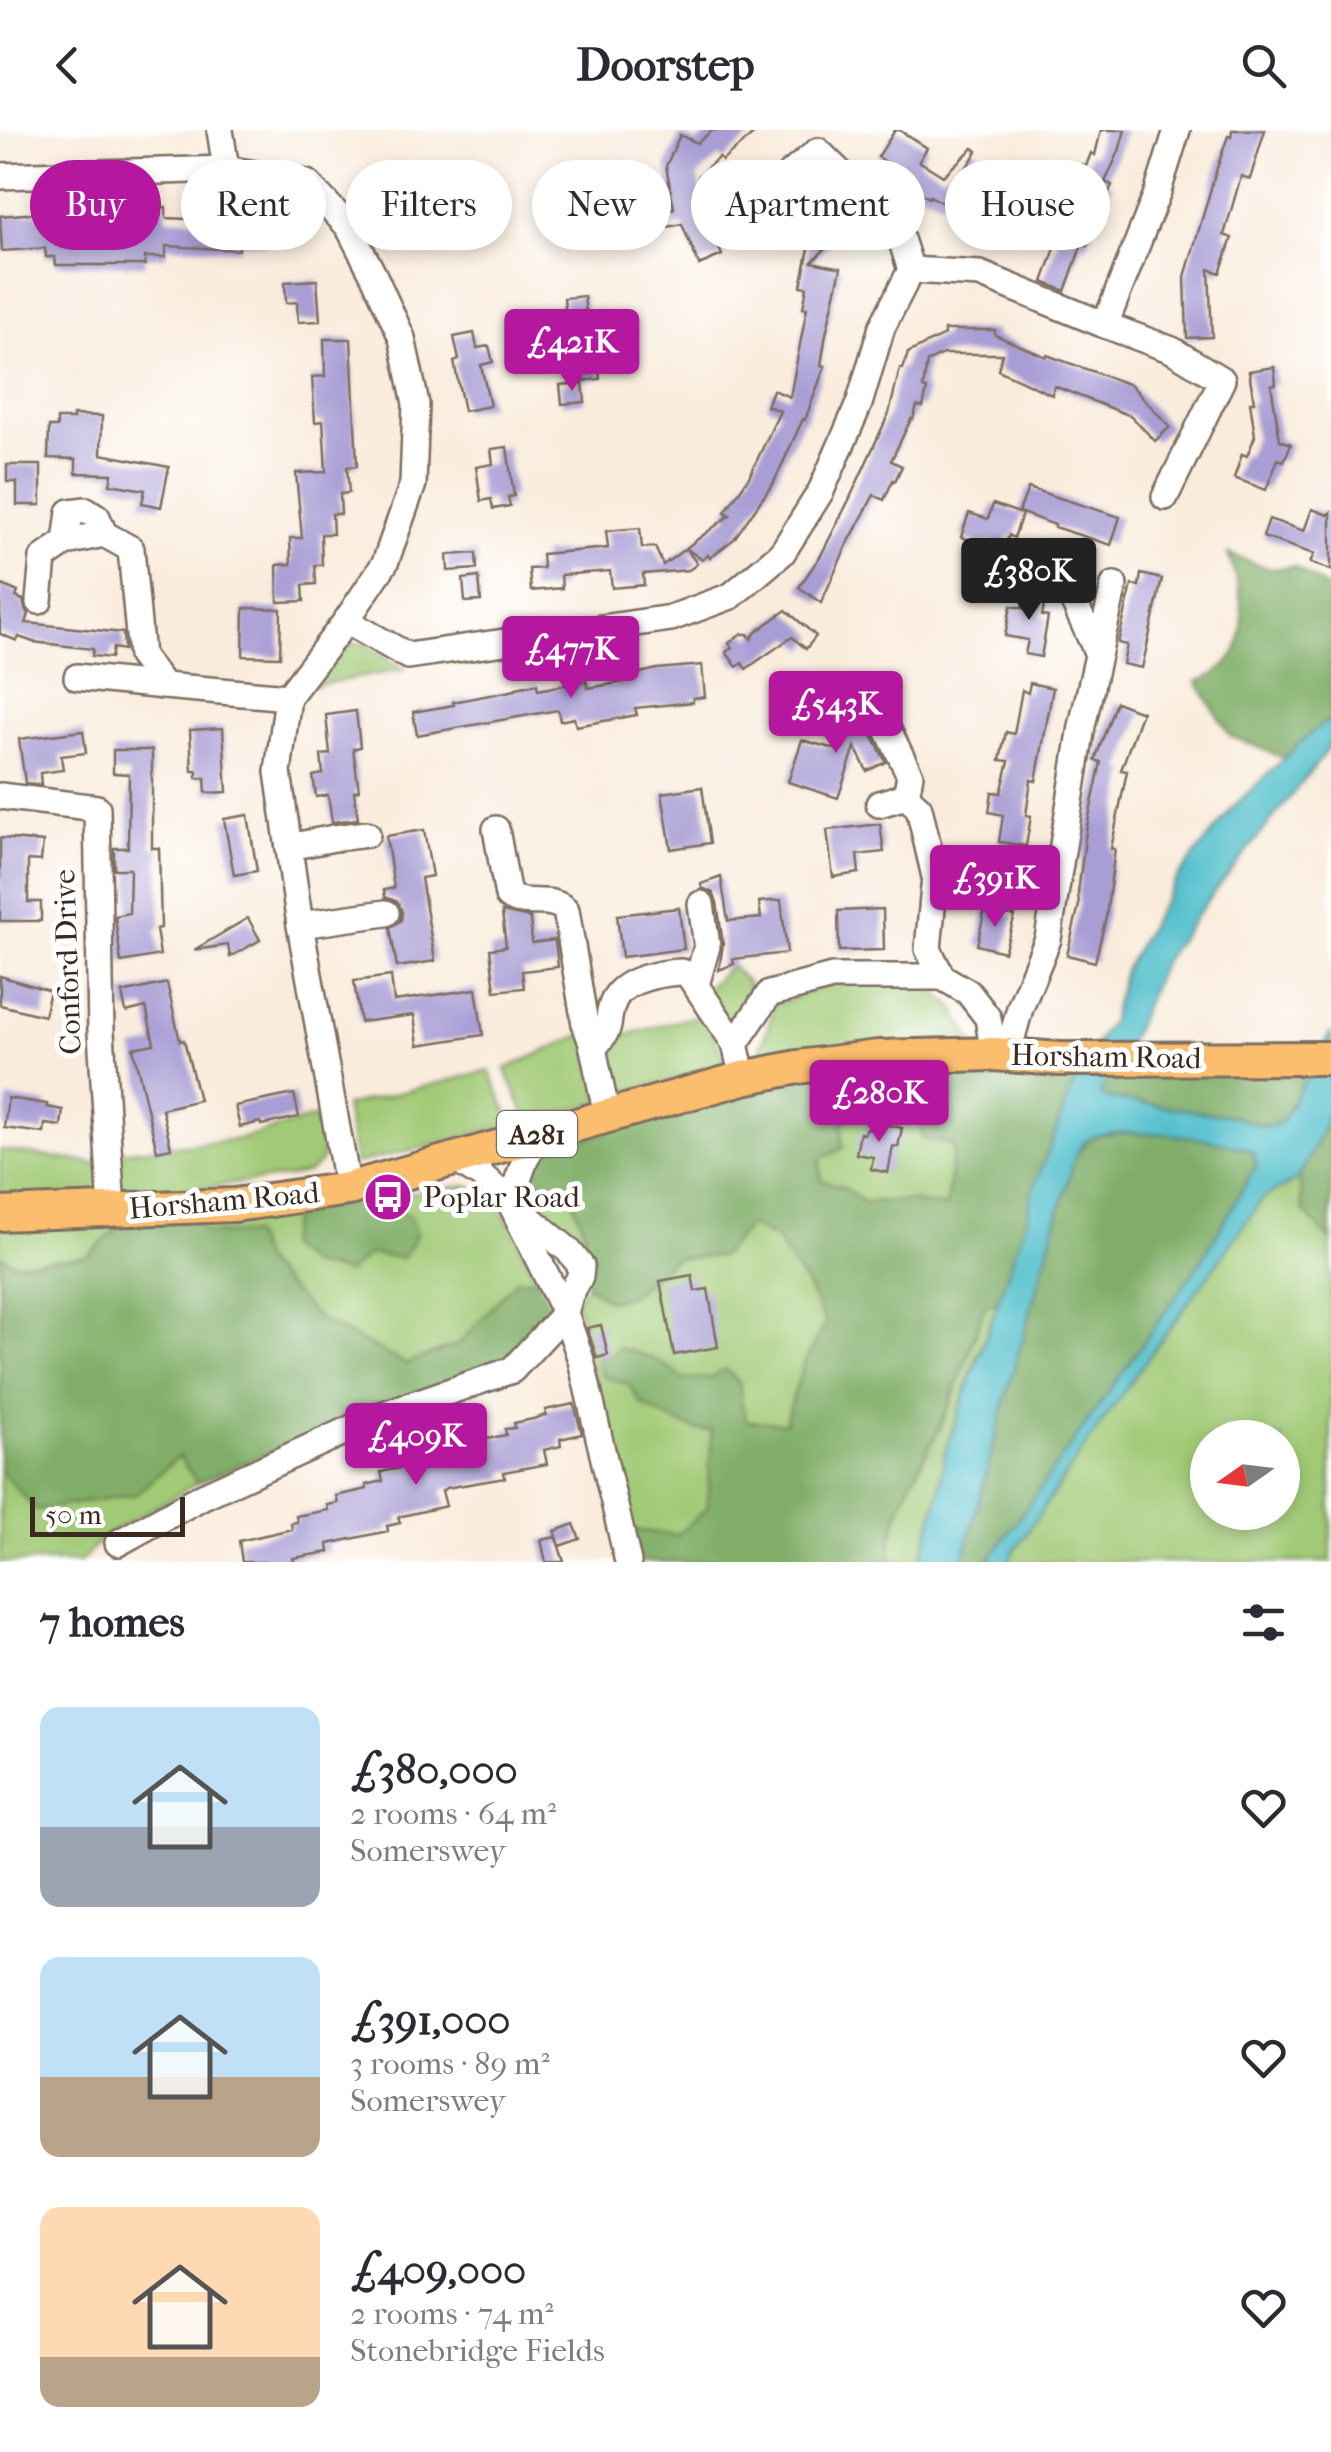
<!DOCTYPE html>
<html lang="en">
<head>
<meta charset="utf-8">
<style>
  :root { --surface:#fff; --page:#f2f2f3; --text:#2b2b33; --muted:#7c7c81; --accent:#b5179e }
  body { margin:0; font-family:"IM FELL French Canon",serif; background:var(--page); color:var(--text); height:100vh; display:flex; flex-direction:column; font-size:38px; white-space:nowrap }
  * { box-sizing:border-box; margin:0 }
  p { font-size:32px; color:var(--muted) }
  .icon { flex:none; width:55px; height:55px; fill:none; stroke:currentColor; stroke-width:2; stroke-linecap:round; stroke-linejoin:round }
  .map { position:relative; height:1432px; overflow:hidden }
  .sheet { display:flex; flex-direction:column; background:var(--surface); flex:1 }
  .sheet>* { flex:none }
  .guide { position:absolute; left:30px; top:30px; width:1272px; height:90px; display:flex; gap:20px }
  .needle { width:65px; rotate:256deg }
  .fabs { position:absolute; left:1190px; top:1290px; display:grid; gap:20px }
  .fabs a { display:grid; place-items:center; width:110px; height:110px; border-radius:50%; background:var(--surface); box-shadow:0 5px 15px #0003; font-size:50px }
  .scale { position:absolute; left:30px; bottom:25px; width:155px; box-sizing:border-box; padding-left:10px; border:5px solid #3b2a1e; border-top:0; font-size:28px; line-height:35px; white-space:nowrap; color:#3b2a1e; -webkit-text-stroke:8px #fff; paint-order:stroke }
  .price { position:absolute; translate:-50% -85px; padding:0 22px; border-radius:10px; background:var(--accent); color:#fff; font-size:32px; line-height:65px; filter:drop-shadow(0 2px 5px #0008) }
  .price::after { content:''; position:absolute; left:50%; top:60px; width:30px; height:22px; margin-left:-15px; background:inherit; clip-path:polygon(0 0,100% 0,50% 100%) }
  .price.selected { background:#222; color:#fff }
  ul { padding:0; list-style:none }
  li { display:flex; align-items:center; gap:30px; height:250px; padding:0 40px }
  li span { display:grid; place-items:center; flex:none; width:280px; height:200px; border-radius:20px; color:#555 }
  li>.icon { margin-inline-start:auto }
  span .icon { width:120px; height:120px; fill:#fffc; stroke-width:1 }
  li b { font-size:42px }
  h2 { display:flex; justify-content:space-between; align-items:center; height:120px; padding:0 40px; font-size:42px }
  .tag { padding:0 35px; border-radius:45px; background:var(--surface); box-shadow:0 5px 15px #0003; font-size:35px; line-height:90px }
  .tag.selected { background:var(--accent); color:#fff }
  header { display:flex; justify-content:space-between; align-items:center; height:130px; padding:0 40px; background:var(--surface); font-size:45px; font-weight:700 }
  .map>svg:first-child { display:block }
  .green { fill:#a1ca76; stroke:#6e7a4a; stroke-width:2.5; fill-rule:evenodd }
  .forest { fill:#80ae67; stroke:#5e6c42; stroke-width:2.5 }
  .water { fill:#53c0cc; stroke:#477575; stroke-width:2.5 }
  .building { fill:#a89dd4 }
  .lines { fill:none; stroke-linecap:round; stroke-linejoin:round }
  .minor-casing { stroke:#7e6e60; stroke-width:30 }
  .major-casing { stroke:#7e6e60; stroke-width:38 }
  .minor { stroke:#fff; stroke-width:25 }
  .major { stroke:#fbbd6e; stroke-width:32 }
  .labels { text-anchor:middle; dominant-baseline:central; stroke-width:10; stroke-linejoin:round; paint-order:stroke }
  .shield { fill:#fff; stroke:#766a62; stroke-width:2.5 }
  .shield-label { font-size:28px; font-weight:bold; fill:#3b2a1e }
  .street-label { font-size:30px; fill:#3b2a1e; stroke:#fff }
  .poi-label { font-size:30px; fill:#3b2a1e; stroke:#fff; text-anchor:start }
</style>
</head>
<body>
<header><svg class="icon" aria-label="back" viewBox="0 0 24 24"><path d="M15 5l-7 7 7 7"/></svg>Doorstep<svg class="icon" aria-label="search" viewBox="0 0 24 24"><circle cx="10" cy="10" r="6"/><path d="M15 15l6 6"/></svg></header>
<div class="map">
<svg width="1331" height="1432" viewBox="0 0 1331 1432">
  <rect width="100%" height="100%" fill="#fff"/>
  <filter id="ink" filterUnits="userSpaceOnUse"><feTurbulence type="fractalNoise" baseFrequency=".01" numOctaves="2"/><feDisplacementMap in="SourceGraphic" scale="20" xChannelSelector="R" yChannelSelector="G"/><feConvolveMatrix kernelMatrix="1 2 1 2 8 2 1 2 1" color-interpolation-filters="sRGB"/></filter>
  <filter id="wash" filterUnits="userSpaceOnUse"><feTurbulence type="fractalNoise" baseFrequency=".0048" numOctaves="4" result="noise"/><feDisplacementMap in="SourceGraphic" scale="40" xChannelSelector="R" yChannelSelector="G"/><feGaussianBlur stdDeviation="2.25" result="paint"/><feColorMatrix in="noise" values="0 0 0 0 0 0 0 0 0 0 0 0 0 0 0 0 0 1.4 0 .05"/><feComposite in="paint" operator="in"/></filter>
  <g filter="url(#wash)">
    <rect width="100%" height="100%" fill="#f9ecdc"/>
    <g class="green">
      <polygon points="343,514 365,514 405,539 307,557"/>
      <polygon points="731,836 749,854 750,868 734,905 706,859"/>
      <polygon points="919,848 952,876 974,915 757,930 775,875 831,854"/>
      <polygon points="704,884 727,935 611,966 601,912"/>
      <polygon points="586,903 600,972 528,991 505,939"/>
      <polygon points="489,941 513,995 355,1034 345,976"/>
      <path d="M902,941l37,1c-15,22 -19,40 -17,67l32,5 -8,63 -39,-6 -44,1 -20,-15 -22,-7 -1,-21 23,-12 -1,-26 22,-5 31,3z"/>
      <polygon points="316,987 323,1019 321,1032 309,1042 289,1047 196,1058 125,1063 119,1057 117,1022 241,1009"/>
      <polygon points="0,1020 101,1034 104,1063 68,1068 0,1067"/>
      <path d="M1299,1046l4,35 28,29v322h-324c33,-49 66,-98 100,-147 50,-72 104,-140 153,-213 11,-13 27,-14 39,-26zM1208,1308h74v74h-74z"/>
      <polygon points="529,1047 573,1070 585,1103 576,1119 527,1075 522,1065"/>
      <polygon points="467,1055 491,1065 511,1096 552,1181 376,1278 197,1353 105,1406 80,1432 0,1432 0,1098 274,1084"/>
      <polygon points="749,1095 776,1108 807,1156 827,1194 804,1233 786,1293 746,1292 712,1299 707,1378 677,1405 629,1400 575,1168 587,1155 630,1165 675,1128 721,1126"/>
      <path d="M1000,1170l-27,67 -29,89 -4,35 -20,71h-30c2,-60 31,-93 55,-145 16,-36 27,-74 40,-111z"/>
    </g>
    <g class="forest">
      <path d="M1228,424l43,15 23,-3 37,25v127l-47,40 -54,-22 -33,-54c62,-21 48,-80 31,-128z"/>
      <path d="M1080,938l-48,125 -5,25 -27,82 -15,6c-14,37 -25,75 -41,111 -23,52 -52,85 -54,145h-254l-7,-32 48,5 30,-27 5,-78h-15l-24,-9 -31,-17 -14,-20 -26,-8 -5,-18 11,-3 11,-7c25,6 44,13 63,30l27,1 16,-10 15,15 1,18 6,19 38,2 19,-60 22,-40 -19,-37 -31,-47 -27,-14 -28,31 -46,2 -45,37 -21,6 -22,-16 -11,-36 9,-16 -12,-33 -44,-23 10,-25 188,-56 119,-24 56,-1 12,15 -6,26 -13,7 -31,-3 -22,5 1,27 -23,11 1,21 22,7 20,15 44,-1 39,6 8,-62 -32,-6c-2,-27 2,-45 17,-67l27,-3z"/>
      <polygon points="1111,941 1307,945 1282,991 1268,997 1231,986 1102,967 1100,960"/>
      <polygon points="1331,978 1331,1110 1303,1081 1299,1046"/>
      <path d="M1136,1003c38,0 81,3 115,18l5,15 -56,97 -212,299h-25l43,-166 68,-237c15,-29 33,-24 62,-26z"/>
      <polygon points="374,1068 409,1086 417,1103 403,1128 369,1124 347,1143 310,1135 286,1116 294,1081"/>
      <polygon points="192,1090 207,1103 252,1104 265,1135 319,1189 406,1234 459,1214 517,1149 537,1149 552,1181 510,1229 376,1278 197,1353 179,1326 136,1364 36,1380 0,1340 0,1125 14,1133 87,1126 122,1094"/>
    </g>
    <path class="water" d="M1331,588v25l-9,14 -115,144 -45,62 -26,64 -36,66 2,4 9,2 120,17 33,11 9,-1 9,-5 49,-89c0,23 0,48 0,72 -1,12 -25,61 -32,72 -10,14 -27,12 -39,26 -49,73 -103,141 -153,213 -34,49 -67,98 -100,147h-19l212,-299 56,-97 -2,-12 -8,-6c-34,-9 -128,-25 -158,-8 -8,4 -10,12 -14,20l-68,236 -43,166h-42l19,-71 4,-35 83,-238 5,-25 48,-125 31,-48 13,-50 53,-92 56,-71 71,-68z"/>
    <g id="blocks">
      <g class="building">
        <polygon points="713,0 758,0 722,31 719,27 698,46 706,88 722,125 699,135 682,94 648,101 644,85 674,78 666,36 680,5 697,13"/>
        <polygon points="895,0 899,0 927,18 919,31 943,46 973,18 977,21 956,55 994,68 984,99 964,93 967,85 956,81 930,66 929,68 913,59 917,52 878,27"/>
        <polygon points="1101,0 1125,0 1119,21 1105,52 1112,55 1104,75 1102,74 1087,116 1082,114 1065,161 1043,152 1060,104 1057,103 1068,69 1082,34 1086,36 1091,23 1095,25"/>
        <polygon points="1232,0 1265,0 1250,49 1241,46 1224,105 1232,108 1220,143 1209,139 1212,207 1187,208 1185,147 1217,38 1228,6 1231,7"/>
        <polygon points="451,48 465,106 437,113 435,103 412,108 404,71 431,65 428,54"/>
        <polygon points="798,59 841,103 812,132 841,138 826,204 821,235 825,236 805,290 803,289 774,352 734,409 710,428 708,425 702,430 686,418 730,385 725,382 749,347 780,281 767,276 773,260 790,267 807,178 803,178 807,157 801,156 809,118 799,107 802,103 777,77"/>
        <polygon points="131,76 166,77 166,88 210,90 211,82 268,85 266,115 239,113 239,120 166,116 166,127 145,127 145,135 56,135 55,127 46,127 45,118 2,121 0,86 74,80 131,82"/>
        <polygon points="317,150 320,191 298,192 297,172 286,173 285,152"/>
        <polygon points="584,166 587,190 594,189 600,249 572,252 564,168"/>
        <polygon points="944,200 995,200 995,205 1046,227 1047,225 1131,255 1170,297 1155,311 1131,286 1054,256 1052,265 998,240 1002,224 943,224 927,232 923,258 927,259 923,277 917,276 913,289 911,289 891,331 902,336 895,351 893,350 884,370 874,365 846,417 821,473 799,457 821,425 849,370 889,283 900,238 903,239 908,223 944,205"/>
        <polygon points="474,203 477,218 489,216 493,232 481,235 490,276 464,281 454,232 459,230 454,207"/>
        <polygon points="324,209 351,209 357,336 347,337 349,363 340,364 341,384 332,384 333,404 321,404 322,435 315,435 316,454 303,455 304,471 278,472 277,435 291,434 290,408 302,408 296,343 326,342 323,291 315,292 312,247 325,246"/>
        <polygon points="1274,237 1276,254 1271,255 1280,310 1291,314 1284,331 1278,329 1266,360 1234,348 1242,324 1247,326 1255,306 1250,272 1254,272 1249,241"/>
        <polygon points="583,253 585,272 562,274 560,255"/>
        <polygon points="73,285 102,286 101,324 169,337 161,377 142,373 145,360 110,354 112,344 76,343 76,329 48,328 49,297 57,297 57,289 73,289"/>
        <polygon points="507,317 514,366 508,367 510,376 493,379 491,369 481,371 476,337 493,334 491,319"/>
        <polygon points="7,335 41,335 41,375 17,375 17,352 7,352"/>
        <polygon points="1028,358 1120,387 1111,415 1054,397 1055,395 1019,382"/>
        <polygon points="993,374 1022,384 1014,408 1009,405 1006,413 1000,415 989,411 988,416 961,407 969,383 988,389"/>
        <polygon points="1312,379 1328,385 1331,382 1331,440 1310,433 1314,424 1263,407 1269,389 1304,401"/>
        <polygon points="640,398 642,418 655,417 663,435 686,418 697,434 689,440 643,444 644,455 612,458 610,441 561,445 562,458 531,461 529,439 543,438 542,424 608,418 606,401"/>
        <polygon points="476,423 477,439 448,441 447,425"/>
        <polygon points="1141,444 1162,449 1142,538 1123,534 1127,515 1118,513 1132,455 1139,456"/>
        <polygon points="479,447 481,471 465,472 463,449"/>
        <polygon points="0,454 18,462 16,467 23,470 25,479 29,484 26,493 123,503 124,520 113,518 111,528 92,526 93,519 33,512 19,507 17,511 0,504"/>
        <polygon points="1026,460 1046,466 1042,486 1048,487 1041,527 1025,524 1028,510 1005,506 1011,476 1023,478"/>
        <polygon points="244,478 281,479 280,527 243,526"/>
        <polygon points="786,480 816,506 806,519 792,507 746,539 742,533 737,537 726,522 732,518 729,513 741,504 748,504 751,509 756,502"/>
        <polygon points="702,535 705,567 693,568 693,572 635,578 637,585 576,596 574,588 560,591 558,580 417,605 413,582 454,575 453,572 516,560 516,558 537,554 538,560 586,551 588,558 624,552 623,547 657,539"/>
        <polygon points="1030,553 1053,558 1036,651 1031,650 1026,685 1031,686 1026,716 999,712 1003,685 989,682 992,662 1001,663 1009,631 1000,630 1006,602 1014,604 1022,560 1028,563"/>
        <polygon points="1116,572 1142,582 1121,640 1127,641 1111,719 1115,719 1106,787 1095,832 1067,825 1079,775 1078,763 1086,701 1101,632 1095,630"/>
        <polygon points="868,580 873,590 871,598 872,605 886,632 867,641 855,617 838,668 788,652 802,610 839,620 828,599"/>
        <polygon points="356,581 360,617 353,619 359,660 354,661 358,689 332,692 328,665 316,667 313,646 323,644 321,625 330,624 326,585"/>
        <polygon points="223,598 227,662 206,663 205,648 197,648 197,641 192,641 190,600"/>
        <polygon points="83,601 86,623 61,626 63,640 40,643 41,655 25,653 19,609"/>
        <polygon points="113,620 152,620 152,718 159,718 161,798 156,799 160,825 121,832 115,786 129,783 130,739 114,739 114,718 128,718 129,644 113,643"/>
        <polygon points="702,657 710,713 671,719 662,663"/>
        <polygon points="248,685 257,741 234,745 224,689"/>
        <polygon points="880,694 884,722 857,725 859,743 833,747 827,700"/>
        <polygon points="424,700 432,746 421,748 435,831 397,837 390,798 401,790 402,782 398,772 385,767 384,760 394,758 386,706"/>
        <polygon points="0,708 43,712 41,731 28,730 28,772 41,772 41,791 0,791"/>
        <polygon points="721,747 728,791 761,788 759,772 781,770 787,823 733,829 734,834 719,840 723,814 717,772 713,763 702,758 701,754"/>
        <polygon points="679,778 684,819 622,827 617,785"/>
        <polygon points="883,779 884,820 839,821 838,781"/>
        <polygon points="985,779 1015,786 1004,822 977,815"/>
        <polygon points="502,782 530,788 532,813 555,810 558,837 522,841 524,858 495,861 490,819 506,817"/>
        <polygon points="248,788 260,810 230,827 228,815 194,820"/>
        <polygon points="0,846 50,861 44,886 0,875"/>
        <polygon points="391,846 394,871 476,859 483,905 418,915 414,885 360,892 354,851"/>
        <polygon points="167,853 180,911 184,910 199,970 162,979 171,1018 157,1021 133,918 154,914 146,877 126,882 122,863"/>
        <polygon points="294,964 299,987 261,995 260,992 240,997 235,976"/>
        <polygon points="8,968 47,974 47,977 63,980 61,996 45,994 44,1003 4,998"/>
        <polygon points="878,993 902,998 898,1017 893,1016 888,1043 871,1039 873,1027 856,1024 860,1003 864,1004 866,998 876,1000"/>
        <polygon points="692,1145 695,1161 708,1159 718,1217 674,1225 660,1151"/>
        <polygon points="601,1195 608,1225 597,1228 587,1198"/>
        <polygon points="574,1274 582,1304 560,1309 561,1316 544,1320 547,1334 504,1342 505,1348 446,1358 442,1361 446,1376 398,1387 400,1393 387,1396 388,1401 328,1414 329,1422 293,1428 294,1432 242,1432 239,1411 292,1399 291,1393 297,1392 296,1386 328,1380 327,1375 338,1373 336,1366 367,1359 366,1355 383,1351 381,1342 415,1335 413,1326 439,1320 438,1314 455,1311 456,1315 506,1305 505,1299 515,1298 514,1293 533,1289 546,1285 545,1280"/>
        <polygon points="574,1394 580,1409 560,1416 555,1401"/>
        <polygon points="556,1407 564,1432 546,1432 541,1410"/>
      </g>
    </g>
  </g>
  <g filter="url(#ink)">
    <use href="#blocks" fill-opacity="0" stroke="#7e6e60" stroke-width="2.5"/>
    <g class="lines">
      <g class="minor-casing">
        <g id="minor">
          <polyline points="220,0 226,39"/>
          <polyline points="0,46 226,39 307,53 348,96 374,146 402,208 416,274 413,354 385,433 346,491 288,567 278,642 300,795 348,1059"/>
          <polyline points="756,72 818,21 875,77 901,109 911,140"/>
          <polyline points="911,140 980,144 1105,195 1158,61 1177,0"/>
          <polyline points="1105,195 1172,220 1222,250 1165,367"/>
          <polyline points="104,404 97,387 86,380 70,382 66,412 104,404 131,419 141,526 164,556 288,567"/>
          <polyline points="1008,429 1068,459 1098,524"/>
          <polyline points="39,471 43,428 66,412"/>
          <polyline points="346,491 408,526 671,488 731,466 782,423 821,361 859,274 882,197 911,140"/>
          <polyline points="77,547 164,556"/>
          <polyline points="887,598 910,645 906,666"/>
          <polyline points="0,666 97,678 101,902 112,1081"/>
          <polyline points="879,674 906,666 919,678 935,747 928,819 942,847 968,862 988,888 994,924"/>
          <path d="M496,699l12,67c18,12 42,-1 58,14l19,114 7,19 15,73"/>
          <polyline points="289,717 334,708 367,704"/>
          <polyline points="300,795 386,783"/>
          <polyline points="696,855 707,816 701,774"/>
          <polyline points="735,914 769,864 832,847 942,847"/>
          <path d="M593,918c24,-24 10,-27 22,-50 10,-19 46,-25 66,-26l7,2 47,70 8,34"/>
          <polyline points="1007,926 1020,878 1048,809 1082,596 1114,455"/>
          <polyline points="456,1030 482,1046 510,1072 565,1183 581,1230 628,1432"/>
          <polyline points="118,1413 203,1366 381,1285 512,1240 565,1183 570,1165 580,1147 581,1136 568,1120 510,1072 525,1030 538,1004"/>
        </g>
      </g>
      <g class="major-casing">
        <polyline id="major" points="0,1084 234,1075 348,1059 743,948 798,937 878,927 994,924 1060,929 1331,928"/>
      </g>
      <use href="#minor" class="minor"/>
      <use href="#major" class="major"/>
    </g>
  </g>
  <defs>
    <g id="bus-disc" transform="scale(2.5)"><circle r="9.5" fill="#b5179e" stroke="#fff"/><path d="M-5-6H5V4H4V6H2V4H-2V6H-4V4H-5ZM-3.5-4V0h7V-4ZM-3.5 1.2v1.5H-2V1.2ZM2 1.2v1.5H3.5V1.2Z" fill="#fff"/></g>
  </defs>
  <g fill-rule="evenodd">
    <use href="#bus-disc" x="388" y="1067"/>
  </g>
  <g class="labels">
    <rect class="shield" x="497" y="981" width="80" height="46" rx="8"/>
    <g class="shield-label">
      <text x="537" y="1004">A281</text>
    </g>
    <g class="street-label">
      <text transform="translate(68 832) rotate(-92)">Conford Drive</text>
      <text transform="translate(1106 927) rotate(1)">Horsham Road</text>
      <text transform="translate(224 1071) rotate(-5)">Horsham Road</text>
    </g>
    <g class="poi-label">
      <text x="423" y="1067">Poplar Road</text>
    </g>
  </g>
</svg>
<div class="fabs">
<a><svg class="needle" viewBox="-14 -14 28 28"><path d="M0-13l5 13h-10z" fill="#e53935"/><path d="M0 13l5-13h-10z" fill="#7c7c81"/></svg></a>
</div>
<div class="scale">50 m</div>
<b class="price" style="left:572px;top:264px">£421K</b>
<b class="price selected" style="left:1029px;top:493px">£380K</b>
<b class="price" style="left:571px;top:571px">£477K</b>
<b class="price" style="left:836px;top:626px">£543K</b>
<b class="price" style="left:995px;top:800px">£391K</b>
<b class="price" style="left:879px;top:1015px">£280K</b>
<b class="price" style="left:416px;top:1358px">£409K</b>
<div class="guide">
<a class="tag selected">Buy</a>
<a class="tag">Rent</a>
<a class="tag">Filters</a>
<a class="tag">New</a>
<a class="tag">Apartment</a>
<a class="tag">House</a>
</div>
</div>
<section class="sheet">
<h2>7 homes<svg class="icon" aria-label="filters" viewBox="0 0 24 24"><path d="M4 7h16M4 17h16"/><circle cx="9" cy="7" r="2"/><circle cx="15" cy="17" r="2"/></svg></h2>
<ul>
<li><span style="background:linear-gradient(#bfe0f5 60%,#9aa5b1 0)"><svg class="icon" aria-label="home" viewBox="0 0 24 24"><path d="M3 11l9-7 9 7M6 9v11h12V9"/></svg></span><div><b>£380,000</b><p>2 rooms · 64 m²</p><p>Somerswey</p></div><svg class="icon" aria-label="heart" viewBox="0 0 24 24"><path d="M12 20l-8-8c-3-5 5-10 8-4 3-6 11-1 8 4z"/></svg></li>
<li><span style="background:linear-gradient(#bfe0f5 60%,#b9a48a 0)"><svg class="icon" aria-label="home" viewBox="0 0 24 24"><path d="M3 11l9-7 9 7M6 9v11h12V9"/></svg></span><div><b>£391,000</b><p>3 rooms · 89 m²</p><p>Somerswey</p></div><svg class="icon" aria-label="heart" viewBox="0 0 24 24"><path d="M12 20l-8-8c-3-5 5-10 8-4 3-6 11-1 8 4z"/></svg></li>
<li><span style="background:linear-gradient(#ffd9b3 75%,#b9a48a 0)"><svg class="icon" aria-label="home" viewBox="0 0 24 24"><path d="M3 11l9-7 9 7M6 9v11h12V9"/></svg></span><div><b>£409,000</b><p>2 rooms · 74 m²</p><p>Stonebridge Fields</p></div><svg class="icon" aria-label="heart" viewBox="0 0 24 24"><path d="M12 20l-8-8c-3-5 5-10 8-4 3-6 11-1 8 4z"/></svg></li>
</ul>
</section>
</body>
</html>
